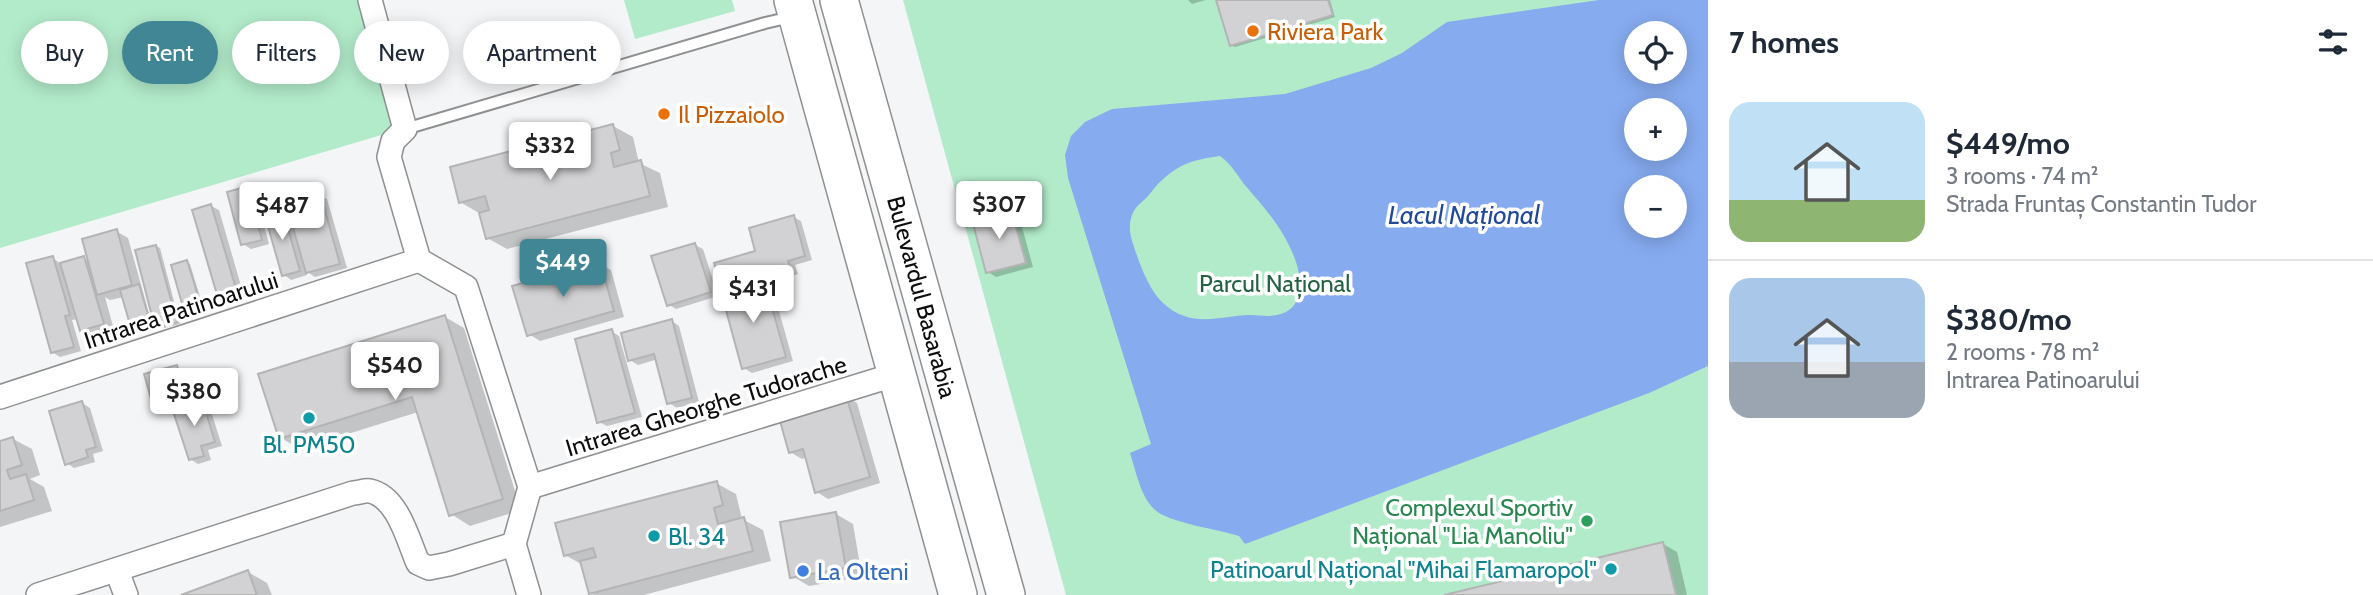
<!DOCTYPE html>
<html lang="en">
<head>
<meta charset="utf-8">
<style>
  :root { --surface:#fff; --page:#f2f2f3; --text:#1f2937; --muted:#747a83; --line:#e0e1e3; --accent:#418694 }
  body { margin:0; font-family:Cabin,sans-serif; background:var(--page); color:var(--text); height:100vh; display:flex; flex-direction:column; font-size:26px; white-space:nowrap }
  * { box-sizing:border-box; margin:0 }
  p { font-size:23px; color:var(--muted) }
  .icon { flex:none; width:38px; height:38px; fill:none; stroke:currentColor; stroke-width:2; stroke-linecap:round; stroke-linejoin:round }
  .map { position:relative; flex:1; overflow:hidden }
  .side { display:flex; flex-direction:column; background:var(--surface); width:665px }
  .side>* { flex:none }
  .top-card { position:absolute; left:21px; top:21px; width:665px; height:63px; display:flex; gap:14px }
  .buttons { position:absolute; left:1624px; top:21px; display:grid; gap:14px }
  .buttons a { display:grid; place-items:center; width:63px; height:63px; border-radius:50%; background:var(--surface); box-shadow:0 4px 18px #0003; font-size:35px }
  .price { position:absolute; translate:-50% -60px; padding:0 16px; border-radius:7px; background:#fff; color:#222; font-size:23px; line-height:46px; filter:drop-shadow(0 2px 4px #0008) }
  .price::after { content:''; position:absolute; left:50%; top:42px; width:21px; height:16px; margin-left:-10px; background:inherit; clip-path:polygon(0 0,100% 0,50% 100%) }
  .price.current { background:var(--accent); color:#fff }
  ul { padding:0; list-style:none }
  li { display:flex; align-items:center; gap:21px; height:175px; padding:0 21px }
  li+li { border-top:2px solid var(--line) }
  li span { display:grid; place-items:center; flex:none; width:196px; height:140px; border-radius:21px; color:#555 }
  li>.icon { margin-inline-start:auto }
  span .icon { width:84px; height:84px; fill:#fffc; stroke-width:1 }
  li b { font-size:30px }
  h2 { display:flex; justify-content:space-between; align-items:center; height:84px; padding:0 21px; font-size:30px }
  .pill { padding:0 24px; border-radius:32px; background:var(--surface); box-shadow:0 4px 18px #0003; font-size:24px; line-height:63px }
  .pill.current { background:var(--accent); color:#fff }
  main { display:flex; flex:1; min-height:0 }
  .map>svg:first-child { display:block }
  .green { fill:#b2ebca; fill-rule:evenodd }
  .water { fill:#86abef; fill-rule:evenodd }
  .shadow { fill:#0003 }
  .building { fill:#d2d1d3; stroke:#b5b4b5; stroke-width:2 }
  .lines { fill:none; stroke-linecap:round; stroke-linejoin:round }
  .lane-casing { stroke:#8f9091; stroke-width:14 }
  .street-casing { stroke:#8f9091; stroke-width:26 }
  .primary-casing { stroke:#8f9091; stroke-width:40 }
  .lane { stroke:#fff; stroke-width:10 }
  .street { stroke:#fff; stroke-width:23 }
  .primary { stroke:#fff; stroke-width:37 }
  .food-dot { fill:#e8710a; stroke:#fff; stroke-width:2.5 }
  .culture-dot { fill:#0f9aa8; stroke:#fff; stroke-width:2.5 }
  .leisure-dot { fill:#2e9e5b; stroke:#fff; stroke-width:2.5 }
  .shop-dot { fill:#3f7fe0; stroke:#fff; stroke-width:2.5 }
  .labels { text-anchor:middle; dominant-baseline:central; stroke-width:7; stroke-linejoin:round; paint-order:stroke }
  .food-label { font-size:24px; fill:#c56008; stroke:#fff; text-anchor:start }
  .park-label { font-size:24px; fill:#226142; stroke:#fff }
  .street-label { font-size:24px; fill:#0d0d0d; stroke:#fff }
  .culture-label { font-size:24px; fill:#0d838f; stroke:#fff }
  .leisure-label { font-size:24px; fill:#27864d; stroke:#fff; text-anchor:end }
  .shop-label { font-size:24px; fill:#366cbe; stroke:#fff; text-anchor:start }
  .water-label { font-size:26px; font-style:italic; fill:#214997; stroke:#fff }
</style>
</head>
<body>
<main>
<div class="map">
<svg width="1708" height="595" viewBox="0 0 1708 595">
  <rect width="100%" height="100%" fill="#f4f5f7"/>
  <g class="green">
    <polygon points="0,0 359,0 395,131 0,248"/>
    <polygon points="624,0 732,0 735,11 635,39"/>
    <path d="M903,0h805v595h-642zM1636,33h39v39h-39zM1636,110h39v39h-39zM1636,187h39v39h-39z"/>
  </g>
  <path class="water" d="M1599,0h109v366l-59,27 -404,151 -6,-8c-21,-7 -71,-13 -85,-27 -14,-14 -18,-38 -24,-56l21,-9 -83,-266 -3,-23 6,-19 14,-14 27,-13 173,-15 86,-26 31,-15 45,-31zM1636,33h39v39h-39zM1636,110h39v39h-39zM1220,156c11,8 16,17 24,28 19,22 38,43 49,70 9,21 14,55 -16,61 -10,2 -18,0 -27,0 -31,1 -59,14 -87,-12 -14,-13 -23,-38 -29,-56 -7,-19 -6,-35 10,-47 6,-5 9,-11 14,-16 20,-20 34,-24 62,-28zM1636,187h39v39h-39z"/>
  <g class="shadow">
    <polygon points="1188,0 1206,0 1192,4"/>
    <polygon points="1218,0 1330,0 1335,17 1235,47 1231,45"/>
    <polygon points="613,126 633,137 639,163 660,173 668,207 507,249 487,238 479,213 460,202"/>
    <polygon points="255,186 263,191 267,205 259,207 269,244 251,249 243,244"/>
    <polygon points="319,195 327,199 347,268 315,277 306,271 307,275 291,280 284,275 282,209 291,213"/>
    <polygon points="211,206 219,210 244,296 228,301 220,297"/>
    <polygon points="1011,211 1019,216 1033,267 996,277 988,272"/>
    <polygon points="793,217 801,221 812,260 795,265 798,274 767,283 772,286 793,361 752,373 744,368 728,291 724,289"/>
    <polygon points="116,231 128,238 152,324 136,328 132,326 124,297 110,300 105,297 114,330 93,337 81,330 78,319 72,320 81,351 60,357 52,352 53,258 62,265 84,258 90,262"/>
    <polygon points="695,245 703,249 718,296 676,309 668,304"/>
    <polygon points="156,246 160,248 180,324 160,329 157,327"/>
    <polygon points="187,262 190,264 204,310 190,315 187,312"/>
    <polygon points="600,264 611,270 624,317 540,341 529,334"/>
    <polygon points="445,317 464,328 521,510 470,526 451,514 418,412 300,449 281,438"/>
    <polygon points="672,321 679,326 699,402 677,408 669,403 658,359 638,365 630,360"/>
    <polygon points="611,331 619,336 642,417 607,426 599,422"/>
    <polygon points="177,367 185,371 194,403 201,401 209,405 222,446 208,450 211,460 198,464 190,459 175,409 163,413 156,408"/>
    <polygon points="846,397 857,403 880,483 828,499 817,492 807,457 802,459 790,452"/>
    <polygon points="82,403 90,408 103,451 93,454 95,462 74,468 67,463"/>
    <polygon points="13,439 32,449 40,475 30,479 44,487 52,511 0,527 0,443"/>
    <polygon points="716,483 736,494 742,519 763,530 771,561 644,595 594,595 590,593 583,565 565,555"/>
    <polygon points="836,514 853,524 862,577 809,586 792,576"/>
    <polygon points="1663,544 1677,552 1687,595 1452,595"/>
    <polygon points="248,572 267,583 272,595 186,595"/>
  </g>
  <g class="building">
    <polygon points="1216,0 1328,0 1333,15 1230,46"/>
    <polygon points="613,124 620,150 611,153 614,167 641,160 650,196 486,239 479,213 489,210 485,196 459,203 450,167"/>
    <polygon points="256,184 260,201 252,203 262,240 241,245 227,192"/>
    <polygon points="320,193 340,264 306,273 286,203"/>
    <polygon points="211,204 237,292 218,298 192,210"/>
    <polygon points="282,207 300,271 282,276 264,212"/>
    <polygon points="1011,209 1026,263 986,273 972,220"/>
    <polygon points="794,215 805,256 788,261 791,270 722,290 714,263 755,251 749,228"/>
    <polygon points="117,229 132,285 97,295 82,239"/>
    <polygon points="695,243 711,292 667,306 651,256"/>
    <polygon points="156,245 177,322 155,328 135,250"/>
    <polygon points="53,256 70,315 65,316 74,347 51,353 26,263"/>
    <polygon points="84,256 104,324 80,331 60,263"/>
    <polygon points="187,260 202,309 185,314 171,265"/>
    <polygon points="600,262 614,311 527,336 512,286"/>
    <polygon points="764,280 786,357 742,369 721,292"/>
    <polygon points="139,284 150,322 131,328 120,290"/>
    <polygon points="445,315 503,499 449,516 412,397 279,439 258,374"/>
    <polygon points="672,319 692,398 667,404 654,354 628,361 621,333"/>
    <polygon points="612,329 635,413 597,423 575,339"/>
    <polygon points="177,365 187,400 154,409 144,374"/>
    <polygon points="846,395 870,477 815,493 803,449 789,453 778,414"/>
    <polygon points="202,399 215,442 201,446 204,456 189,460 172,408"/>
    <polygon points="82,401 96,447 86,450 88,457 65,465 49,411"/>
    <polygon points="13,437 22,465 7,470 10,479 26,474 34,500 0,511 0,441"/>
    <polygon points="717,481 723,505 714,508 718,524 744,517 753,551 589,594 580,561 596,557 593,548 564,556 555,523"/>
    <polygon points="836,512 846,568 790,578 780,522"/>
    <polygon points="1663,542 1676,595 1444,595"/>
    <polygon points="248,570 257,595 181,595"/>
  </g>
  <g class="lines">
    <g class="lane-casing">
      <polyline id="lane" points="405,129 765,23 791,17"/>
    </g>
    <g class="street-casing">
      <g id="street">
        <polyline points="370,0 405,129 393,141 389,157 419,260 466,287 530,487 514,544 529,595"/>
        <polyline points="0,397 419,260"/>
        <polyline points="530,487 897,374"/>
        <polyline points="117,571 126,595"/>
        <path d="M38,595l315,-102c5,0 12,-3 17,-2 28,6 38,49 48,72l11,5 20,-4 65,-20"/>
      </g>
    </g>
    <g class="primary-casing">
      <g id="primary">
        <polyline points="793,0 958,595"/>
        <polyline points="839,0 1006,595"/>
      </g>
    </g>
    <use href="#lane" class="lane"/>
    <use href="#street" class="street"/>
    <use href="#primary" class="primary"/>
  </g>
  <g class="food-dot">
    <circle cx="1253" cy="31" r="7"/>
    <circle cx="664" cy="114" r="7"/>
  </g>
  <g class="culture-dot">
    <circle cx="309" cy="418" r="7"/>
    <circle cx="654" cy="536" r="7"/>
    <circle cx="1611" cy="569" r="7"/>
  </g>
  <circle class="leisure-dot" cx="1587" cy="521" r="7"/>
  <circle class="shop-dot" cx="803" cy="571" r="7"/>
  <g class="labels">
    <g class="food-label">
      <text x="1267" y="31">Riviera Park</text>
      <text x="678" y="114">Il Pizzaiolo</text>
    </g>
    <g class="park-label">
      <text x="1275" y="283">Parcul Național</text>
    </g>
    <g class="street-label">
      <text transform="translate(922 297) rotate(75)">Bulevardul Basarabia</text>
      <text transform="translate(181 310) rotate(-18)">Intrarea Patinoarului</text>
      <text transform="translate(706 406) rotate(-17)">Intrarea Gheorghe Tudorache</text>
    </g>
    <g class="culture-label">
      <text x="309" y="444">Bl. PM50</text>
      <text x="668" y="536" text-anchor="start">Bl. 34</text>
      <text x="1597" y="569" text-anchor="end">Patinoarul Național "Mihai Flamaropol"</text>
    </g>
    <g class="leisure-label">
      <text x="1573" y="507">Complexul Sportiv<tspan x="1573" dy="28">Național "Lia Manoliu"</tspan></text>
    </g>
    <g class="shop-label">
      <text x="817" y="571">La Olteni</text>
    </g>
    <g class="water-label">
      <text x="1464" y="215">Lacul Național</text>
    </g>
  </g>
</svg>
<div class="buttons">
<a><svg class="icon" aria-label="locate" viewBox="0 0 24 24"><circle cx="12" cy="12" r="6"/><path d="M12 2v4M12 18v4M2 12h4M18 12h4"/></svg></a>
<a>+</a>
<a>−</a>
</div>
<b class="price" style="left:550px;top:182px">$332</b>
<b class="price" style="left:999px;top:241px">$307</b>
<b class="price" style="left:282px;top:242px">$487</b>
<b class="price current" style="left:563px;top:299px">$449</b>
<b class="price" style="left:753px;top:325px">$431</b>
<b class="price" style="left:395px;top:402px">$540</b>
<b class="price" style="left:194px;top:428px">$380</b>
<div class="top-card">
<a class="pill">Buy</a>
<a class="pill current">Rent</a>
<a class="pill">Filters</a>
<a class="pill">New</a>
<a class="pill">Apartment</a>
</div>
</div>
<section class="side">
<h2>7 homes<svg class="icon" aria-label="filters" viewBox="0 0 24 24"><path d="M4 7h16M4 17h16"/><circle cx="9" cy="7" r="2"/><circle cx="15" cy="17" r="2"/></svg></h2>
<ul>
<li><span style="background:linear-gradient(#bfe0f5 70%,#8fb573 0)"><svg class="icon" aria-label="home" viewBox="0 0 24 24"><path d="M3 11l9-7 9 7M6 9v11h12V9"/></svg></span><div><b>$449/mo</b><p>3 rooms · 74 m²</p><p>Strada Fruntaș Constantin Tudor</p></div></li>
<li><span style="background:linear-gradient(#a9c7e8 60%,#9aa5b1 0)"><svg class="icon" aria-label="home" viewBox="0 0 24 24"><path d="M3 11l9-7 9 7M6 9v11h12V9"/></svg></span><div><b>$380/mo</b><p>2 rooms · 78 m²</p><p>Intrarea Patinoarului</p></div></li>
</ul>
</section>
</main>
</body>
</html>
